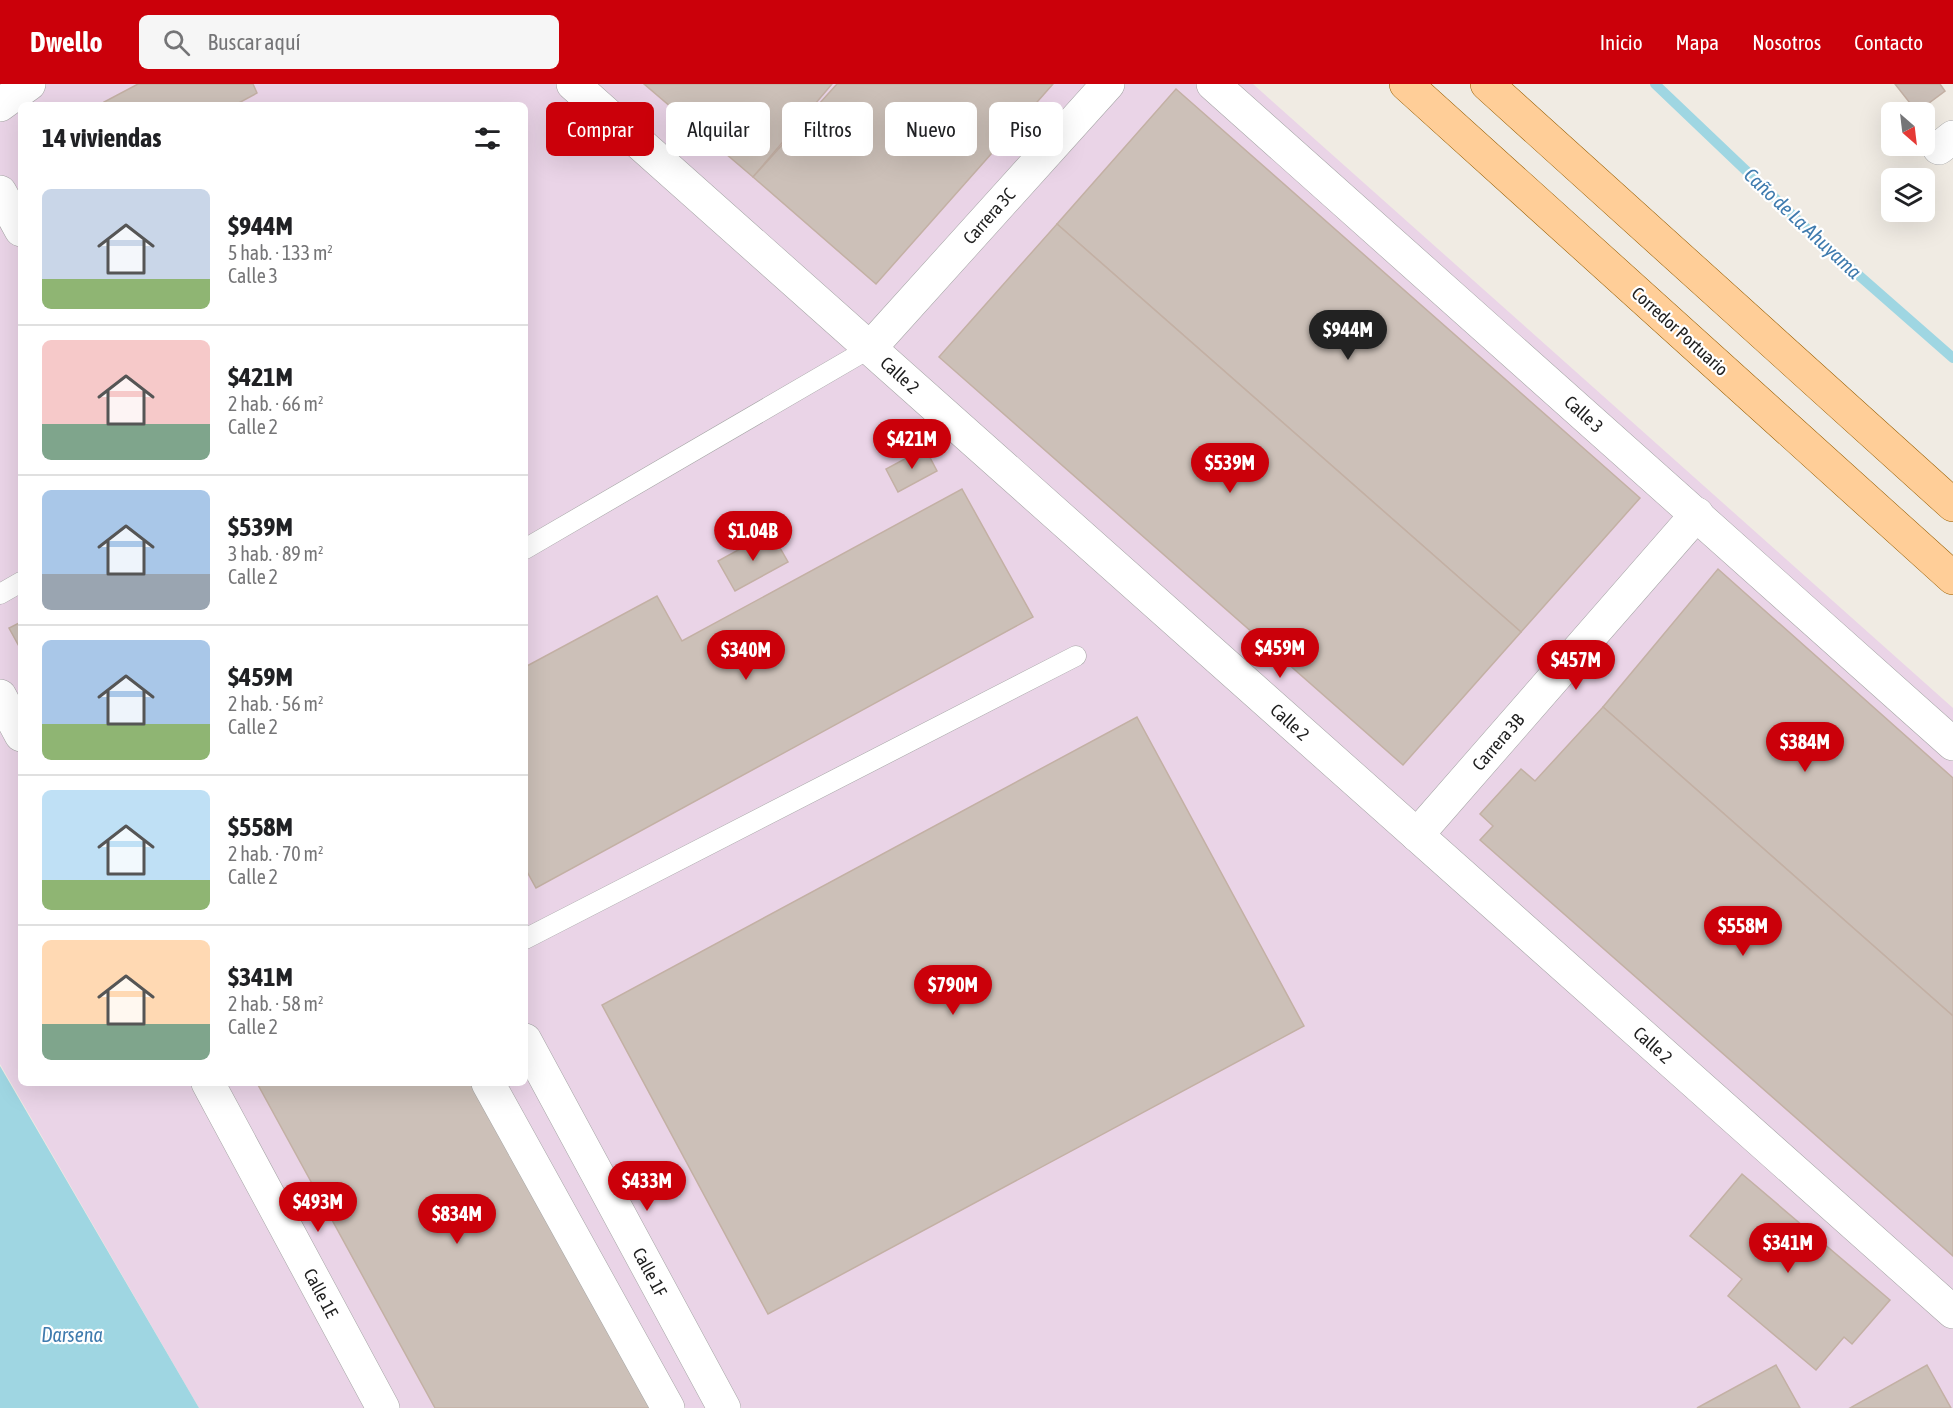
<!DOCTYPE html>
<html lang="es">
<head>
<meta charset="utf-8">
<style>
  :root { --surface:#fff; --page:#f6f6f6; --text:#202124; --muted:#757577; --line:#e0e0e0; --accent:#cb000a }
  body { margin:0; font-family:"Asap Condensed",sans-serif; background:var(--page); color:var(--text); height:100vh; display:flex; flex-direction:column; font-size:22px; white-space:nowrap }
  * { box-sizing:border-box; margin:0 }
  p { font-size:20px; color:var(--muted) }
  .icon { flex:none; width:33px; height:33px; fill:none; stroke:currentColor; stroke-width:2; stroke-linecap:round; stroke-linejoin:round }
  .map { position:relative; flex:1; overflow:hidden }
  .side { position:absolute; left:18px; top:18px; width:510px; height:984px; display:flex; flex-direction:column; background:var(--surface); border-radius:9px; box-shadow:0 6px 24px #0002 }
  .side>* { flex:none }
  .banner { position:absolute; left:546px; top:18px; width:570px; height:54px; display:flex; gap:12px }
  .needle { width:39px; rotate:152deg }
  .buttons { position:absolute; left:1881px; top:18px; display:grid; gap:12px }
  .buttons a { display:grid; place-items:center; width:54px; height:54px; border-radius:9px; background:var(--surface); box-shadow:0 6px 24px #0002; font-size:30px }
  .price { position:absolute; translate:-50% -51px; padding:0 14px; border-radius:21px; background:var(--accent); color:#fff; font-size:20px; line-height:39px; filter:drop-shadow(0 2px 3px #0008) }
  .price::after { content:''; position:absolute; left:50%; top:36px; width:18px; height:14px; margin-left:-9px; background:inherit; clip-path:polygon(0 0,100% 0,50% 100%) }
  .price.current { background:#222; color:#fff }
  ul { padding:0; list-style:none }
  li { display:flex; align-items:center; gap:18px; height:150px; padding:0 24px }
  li+li { border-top:2px solid var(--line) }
  li span { display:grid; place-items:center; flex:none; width:168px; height:120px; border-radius:9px; color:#555 }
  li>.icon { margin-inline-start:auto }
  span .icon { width:72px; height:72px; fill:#fffc; stroke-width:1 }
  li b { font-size:26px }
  h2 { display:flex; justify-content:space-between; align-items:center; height:72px; padding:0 24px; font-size:26px }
  .pill { padding:0 21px; border-radius:9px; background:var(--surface); box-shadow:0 6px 24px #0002; font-size:21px; line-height:54px }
  .pill.current { background:var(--accent); color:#fff }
  header { display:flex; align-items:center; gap:36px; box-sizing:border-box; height:84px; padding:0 30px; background:var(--accent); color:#fff }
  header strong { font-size:28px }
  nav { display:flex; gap:33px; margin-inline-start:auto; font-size:21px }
  .search { width:420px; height:54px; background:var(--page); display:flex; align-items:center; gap:15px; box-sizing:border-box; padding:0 21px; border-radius:9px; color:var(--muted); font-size:22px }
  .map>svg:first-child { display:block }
  .industrial { fill:#ead4e7; fill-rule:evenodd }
  .water { fill:#9fd6e2 }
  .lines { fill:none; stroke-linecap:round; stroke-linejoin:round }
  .stream { stroke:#9fd6e2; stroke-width:10 }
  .building { fill:#ccc0b8; stroke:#c3b0a4; stroke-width:1.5 }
  .service-casing { stroke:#a5a5a5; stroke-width:21 }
  .minor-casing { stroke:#a5a5a5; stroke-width:34 }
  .primary-casing { stroke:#975e00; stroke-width:34 }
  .service { stroke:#fff; stroke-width:20 }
  .minor { stroke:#fff; stroke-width:33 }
  .primary { stroke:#ffce98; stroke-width:33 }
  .labels { text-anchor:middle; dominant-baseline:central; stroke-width:4.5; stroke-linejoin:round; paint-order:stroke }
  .street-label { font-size:18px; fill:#1e1e1e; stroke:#fff }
  .water-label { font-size:20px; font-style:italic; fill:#3f7bae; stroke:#fff }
</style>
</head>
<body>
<header>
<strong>Dwello</strong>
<div class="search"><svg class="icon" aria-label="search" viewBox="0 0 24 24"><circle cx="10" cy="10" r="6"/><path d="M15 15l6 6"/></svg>Buscar aquí</div>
<nav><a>Inicio</a><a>Mapa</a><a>Nosotros</a><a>Contacto</a></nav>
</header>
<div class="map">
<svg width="1953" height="1324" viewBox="0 0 1953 1324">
  <rect width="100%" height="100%" fill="#f0ebe3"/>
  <path class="industrial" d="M0,0h1253l700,624v700h-1754l-199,-344zM21,21h504v978h-504z"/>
  <polygon class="water" points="0,982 199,1324 0,1324"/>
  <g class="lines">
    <polyline class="stream" points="1655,0 1822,159 1953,274"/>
  </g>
  <g class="building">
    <polygon points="138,0 253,0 257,9 235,21 106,21 104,18"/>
    <polygon points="644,0 832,0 753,93"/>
    <polygon points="837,0 1053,0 876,200 753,93"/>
    <polygon points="1895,0 1940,0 1945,7 1917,28"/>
    <polygon points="1176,5 1640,414 1521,548 1057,140"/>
    <polygon points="1057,140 1521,548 1403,681 939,273"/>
    <polygon points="925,364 937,387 898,408 886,385"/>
    <polygon points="962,405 1033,533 536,804 525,784 525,583 657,512 682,557"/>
    <polygon points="771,448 788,478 735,507 718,477"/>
    <polygon points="1718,485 1953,694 1953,932 1603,623"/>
    <polygon points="21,538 21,566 9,544"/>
    <polygon points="1603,623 1953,932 1953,1172 1480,756 1493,742 1480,730 1521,685 1535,697"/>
    <polygon points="1137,633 1304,942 768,1230 602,921"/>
    <polygon points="257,999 479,999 656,1324 435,1324"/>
    <polygon points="1742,1090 1890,1216 1852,1260 1844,1253 1816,1286 1728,1212 1742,1195 1690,1152"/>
    <polygon points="1776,1281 1800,1324 1697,1324"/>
    <polygon points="1927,1281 1951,1324 1850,1324"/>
  </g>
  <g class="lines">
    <g class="service-casing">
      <g id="service">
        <polyline points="525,465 870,264"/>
        <polyline points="0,510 21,498"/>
        <polyline points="525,855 1076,572"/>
      </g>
    </g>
    <g class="minor-casing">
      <g id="minor">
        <polyline points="573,0 1953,1228"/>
        <polyline points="1213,0 1953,660"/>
        <polyline points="0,21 29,0"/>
        <polyline points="1939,64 1953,53"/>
        <polyline points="0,108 21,146"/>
        <polyline points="870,264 1108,0"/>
        <polyline points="0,612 21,651"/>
        <polyline points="1417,751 1697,430"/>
        <polyline points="525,956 724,1324"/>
        <polyline points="208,999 383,1324"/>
        <polyline points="488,999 668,1324"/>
      </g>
    </g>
    <g class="primary-casing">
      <g id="primary">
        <polyline points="1406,0 1953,494"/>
        <polyline points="1487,0 1953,421"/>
      </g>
    </g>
    <use href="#service" class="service"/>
    <use href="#minor" class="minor"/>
    <use href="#primary" class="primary"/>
  </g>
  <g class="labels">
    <g class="street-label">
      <text transform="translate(989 132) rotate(-48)">Carrera 3C</text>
      <text transform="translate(1680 247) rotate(42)">Corredor Portuario</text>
      <text transform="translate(900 291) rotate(42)">Calle 2</text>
      <text transform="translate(1584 330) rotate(42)">Calle 3</text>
      <text transform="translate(1290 638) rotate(42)">Calle 2</text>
      <text transform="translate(1498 658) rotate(-49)">Carrera 3B</text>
      <text transform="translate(1653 961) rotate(42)">Calle 2</text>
      <text transform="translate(650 1188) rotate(62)">Calle 1F</text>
      <text transform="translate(321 1209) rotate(62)">Calle 1E</text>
    </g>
    <g class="water-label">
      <text transform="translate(1803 139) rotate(43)">Caño de La Ahuyama</text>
      <text x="72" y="1250">Darsena</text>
    </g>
  </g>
</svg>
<div class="buttons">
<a><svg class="needle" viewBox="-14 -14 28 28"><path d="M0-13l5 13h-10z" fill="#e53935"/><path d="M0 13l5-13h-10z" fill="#757577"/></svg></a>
<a><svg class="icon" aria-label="layers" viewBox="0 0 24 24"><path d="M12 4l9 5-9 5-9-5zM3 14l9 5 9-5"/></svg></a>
</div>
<b class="price current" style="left:1348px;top:277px">$944M</b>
<b class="price" style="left:912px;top:386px">$421M</b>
<b class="price" style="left:1230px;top:410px">$539M</b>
<b class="price" style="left:753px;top:478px">$1.04B</b>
<b class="price" style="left:1280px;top:595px">$459M</b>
<b class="price" style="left:746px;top:597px">$340M</b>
<b class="price" style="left:1576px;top:607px">$457M</b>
<b class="price" style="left:1805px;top:689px">$384M</b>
<b class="price" style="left:1743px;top:873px">$558M</b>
<b class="price" style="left:953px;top:932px">$790M</b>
<b class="price" style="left:647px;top:1128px">$433M</b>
<b class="price" style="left:318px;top:1149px">$493M</b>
<b class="price" style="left:457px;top:1161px">$834M</b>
<b class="price" style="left:1788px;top:1190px">$341M</b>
<div class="banner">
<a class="pill current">Comprar</a>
<a class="pill">Alquilar</a>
<a class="pill">Filtros</a>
<a class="pill">Nuevo</a>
<a class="pill">Piso</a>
</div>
<section class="side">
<h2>14 viviendas<svg class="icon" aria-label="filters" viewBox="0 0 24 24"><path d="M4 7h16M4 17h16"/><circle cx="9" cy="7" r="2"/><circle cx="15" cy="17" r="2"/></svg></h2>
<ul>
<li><span style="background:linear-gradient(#c9d6e8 75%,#8fb573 0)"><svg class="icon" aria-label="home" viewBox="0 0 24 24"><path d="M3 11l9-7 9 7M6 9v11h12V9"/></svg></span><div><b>$944M</b><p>5 hab. · 133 m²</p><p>Calle 3</p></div></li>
<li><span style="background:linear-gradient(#f6c9c9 70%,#7fa58c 0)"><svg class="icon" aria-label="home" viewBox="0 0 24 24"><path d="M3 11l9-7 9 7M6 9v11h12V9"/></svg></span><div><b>$421M</b><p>2 hab. · 66 m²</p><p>Calle 2</p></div></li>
<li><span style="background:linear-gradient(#a9c7e8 70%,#9aa5b1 0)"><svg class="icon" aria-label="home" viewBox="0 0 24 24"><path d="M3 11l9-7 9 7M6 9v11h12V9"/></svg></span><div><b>$539M</b><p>3 hab. · 89 m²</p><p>Calle 2</p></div></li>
<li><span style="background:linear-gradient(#a9c7e8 70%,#8fb573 0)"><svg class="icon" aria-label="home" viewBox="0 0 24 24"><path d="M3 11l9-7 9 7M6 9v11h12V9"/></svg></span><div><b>$459M</b><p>2 hab. · 56 m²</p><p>Calle 2</p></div></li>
<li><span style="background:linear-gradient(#bfe0f5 75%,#8fb573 0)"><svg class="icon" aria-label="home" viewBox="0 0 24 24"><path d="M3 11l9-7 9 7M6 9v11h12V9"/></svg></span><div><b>$558M</b><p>2 hab. · 70 m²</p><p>Calle 2</p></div></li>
<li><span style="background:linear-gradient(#ffd9b3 70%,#7fa58c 0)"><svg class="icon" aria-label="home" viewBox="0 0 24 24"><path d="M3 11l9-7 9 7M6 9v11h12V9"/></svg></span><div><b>$341M</b><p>2 hab. · 58 m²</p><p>Calle 2</p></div></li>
</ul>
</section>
</div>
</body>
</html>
